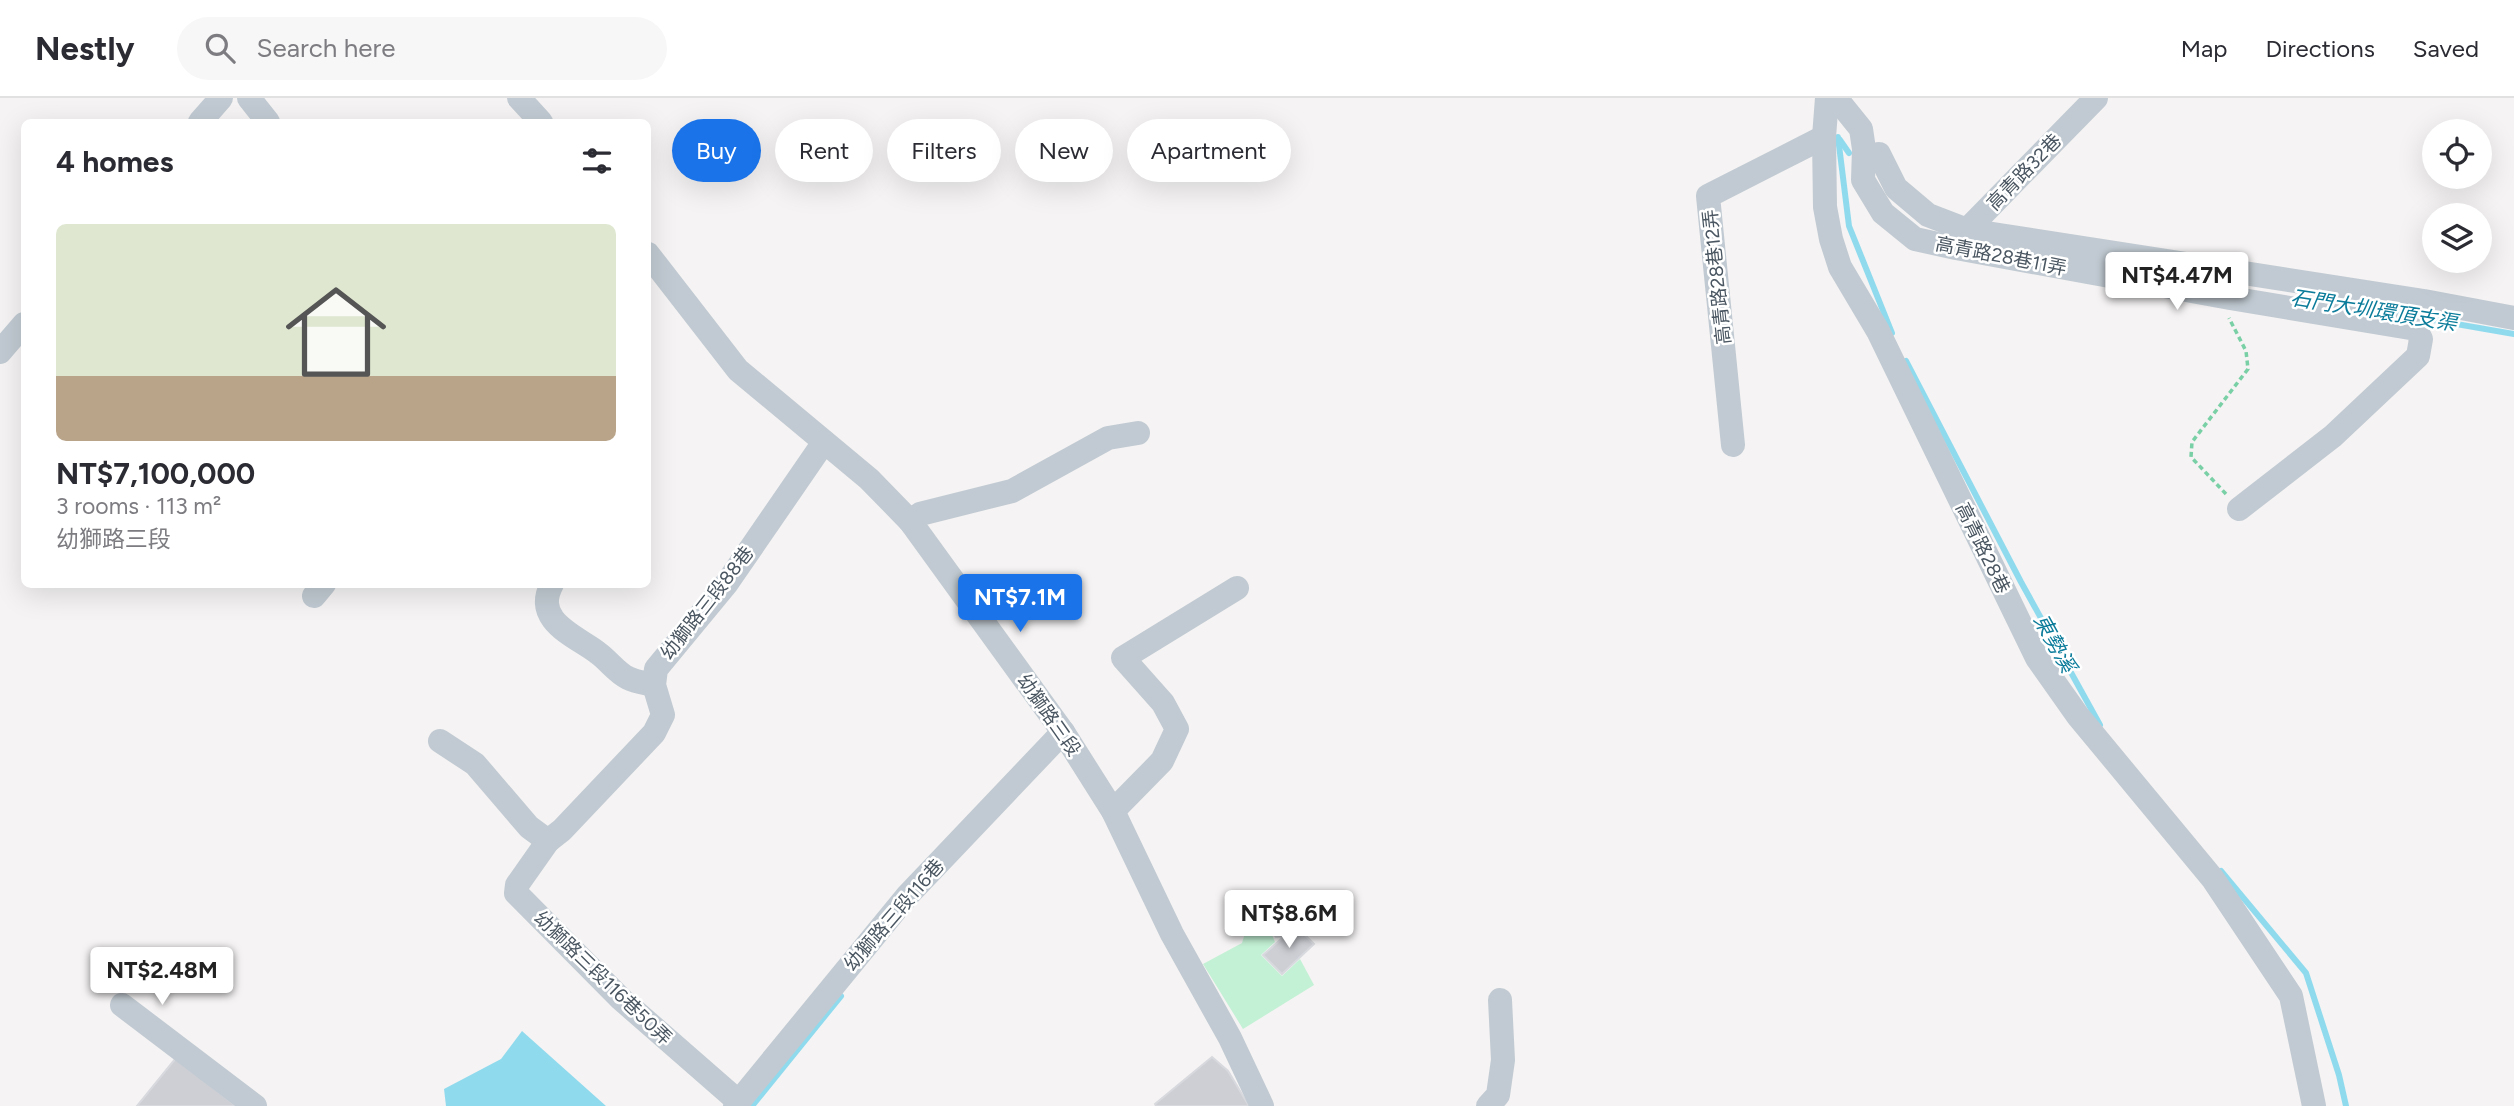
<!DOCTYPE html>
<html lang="en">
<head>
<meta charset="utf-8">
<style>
  :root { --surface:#fff; --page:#f7f7f7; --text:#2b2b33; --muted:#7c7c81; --line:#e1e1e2; --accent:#1a73e8 }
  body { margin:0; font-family:Figtree,"Noto Sans TC",sans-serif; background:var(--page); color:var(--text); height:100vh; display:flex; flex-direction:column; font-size:26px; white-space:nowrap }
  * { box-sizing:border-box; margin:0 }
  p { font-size:23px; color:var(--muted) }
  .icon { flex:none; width:38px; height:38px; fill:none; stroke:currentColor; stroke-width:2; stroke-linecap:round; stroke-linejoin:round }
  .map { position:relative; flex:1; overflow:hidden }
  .sheet { position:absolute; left:21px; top:21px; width:630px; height:469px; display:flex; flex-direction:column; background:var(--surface); border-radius:10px; box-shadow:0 7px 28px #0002 }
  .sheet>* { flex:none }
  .banner { position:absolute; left:672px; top:21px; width:665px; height:63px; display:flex; gap:14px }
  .fabs { position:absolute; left:2422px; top:21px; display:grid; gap:14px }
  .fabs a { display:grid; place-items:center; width:70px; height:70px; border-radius:50%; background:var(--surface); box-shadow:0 7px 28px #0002; font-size:35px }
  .price { position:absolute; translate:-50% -60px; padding:0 16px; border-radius:7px; background:#fff; color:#222; font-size:23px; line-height:46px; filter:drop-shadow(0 2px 4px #0008) }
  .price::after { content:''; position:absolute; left:50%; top:42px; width:21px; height:16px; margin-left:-10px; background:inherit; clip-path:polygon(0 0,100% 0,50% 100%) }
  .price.current { background:var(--accent); color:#fff }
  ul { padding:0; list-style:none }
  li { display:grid; align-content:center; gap:14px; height:371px; padding:0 35px }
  li span { display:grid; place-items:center; height:217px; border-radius:10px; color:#555 }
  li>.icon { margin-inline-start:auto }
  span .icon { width:126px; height:126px; fill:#fffc; stroke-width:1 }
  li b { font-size:30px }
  h2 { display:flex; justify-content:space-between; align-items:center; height:84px; padding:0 35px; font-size:30px }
  .pill { padding:0 24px; border-radius:32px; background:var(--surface); box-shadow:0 7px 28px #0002; font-size:24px; line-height:63px }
  .pill.current { background:var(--accent); color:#fff }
  header { display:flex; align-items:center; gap:42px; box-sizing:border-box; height:98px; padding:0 35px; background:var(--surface); border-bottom:2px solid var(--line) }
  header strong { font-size:33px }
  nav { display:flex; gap:38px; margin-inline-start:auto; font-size:24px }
  .search { width:490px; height:63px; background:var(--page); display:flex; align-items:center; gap:18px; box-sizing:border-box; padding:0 24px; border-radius:38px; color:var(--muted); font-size:26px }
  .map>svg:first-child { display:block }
  .green { fill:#c3f1d5 }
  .water { fill:#90daee }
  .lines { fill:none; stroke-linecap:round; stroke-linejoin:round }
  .stream { stroke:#90daee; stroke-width:6 }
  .building { fill:#cdcfd5; stroke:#d7d9de; stroke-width:2 }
  .path { stroke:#7ad0a6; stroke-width:3.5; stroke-dasharray:5 3.5; stroke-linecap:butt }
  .minor { stroke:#c1cad2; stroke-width:24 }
  .labels { text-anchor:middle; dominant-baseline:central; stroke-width:5; stroke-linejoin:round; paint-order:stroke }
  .street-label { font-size:19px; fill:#4a5661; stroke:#fff }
  .water-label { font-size:21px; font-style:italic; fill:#0c7c9b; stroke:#fff }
</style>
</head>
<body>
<header>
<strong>Nestly</strong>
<div class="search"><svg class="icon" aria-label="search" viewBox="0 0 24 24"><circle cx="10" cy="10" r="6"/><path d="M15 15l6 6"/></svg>Search here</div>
<nav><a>Map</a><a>Directions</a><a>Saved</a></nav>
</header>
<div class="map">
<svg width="2514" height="1008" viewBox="0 0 2514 1008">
  <rect width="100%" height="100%" fill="#f5f3f3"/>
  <polygon class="green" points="1265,820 1275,844 1261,857 1282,878 1300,861 1314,887 1243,931 1203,866 1242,845 1247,828"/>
  <polygon class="water" points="522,933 606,1008 446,1008 444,991 501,961"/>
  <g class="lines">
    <g class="stream">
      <polyline points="1838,39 1849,128 1892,235"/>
      <polyline points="1840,42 1849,55"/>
      <polyline points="2370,211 2514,236"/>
      <polyline points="1906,263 2021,484 2100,627"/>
      <polyline points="2221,773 2306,875 2339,977 2346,1008"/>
      <polyline points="752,1008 841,898"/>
    </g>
  </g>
  <g class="building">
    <polygon points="1282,825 1288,831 1283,838 1276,839 1271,833 1276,827"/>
    <polygon points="1296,828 1314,846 1282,876 1263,857"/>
    <polygon points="1212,959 1228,973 1249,1008 1156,1008 1155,1006"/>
    <polygon points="176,960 236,1008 137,1008"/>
  </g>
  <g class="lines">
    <polyline class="path" points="2226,396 2191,359 2192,344 2248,271 2246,253 2229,220"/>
    <g class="minor">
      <polyline points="249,0 268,24"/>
      <polyline points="519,0 541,24"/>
      <polyline points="1827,0 1824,39 1825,109 1831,141 1840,169 1878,233 2037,560 2078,618 2213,781 2291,898 2314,1008"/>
      <polyline points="1827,5 1840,5 1861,31 1864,51 1863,82 1883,115 1915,141 1956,150 2230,200 2416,231 2421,241 2418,258 2333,338 2239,411"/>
      <polyline points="200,24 221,0"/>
      <polyline points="1879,56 1896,90 1928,117 1967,132 2424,203 2514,220"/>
      <polyline points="1961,142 1967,132 2096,0"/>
      <polyline points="648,156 738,272 869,381 910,423 1063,634 1113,713 1172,836 1230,940 1262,1008"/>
      <polyline points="0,254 24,226"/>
      <polyline points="1733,347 1708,98 1824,39"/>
      <polyline points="910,423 920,416 1012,393 1108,340 1138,335"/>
      <path d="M552,486c-20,37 24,52 46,69 10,7 19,20 30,25 8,4 18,5 26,7"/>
      <polyline points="314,498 324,486"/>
      <polyline points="440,643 475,666 529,729 548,743 562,732 654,635 663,617 654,587 656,571 727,485 824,344"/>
      <polyline points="1113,713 1162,663 1177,631 1163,605 1123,560 1237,490"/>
      <polyline points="548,743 517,787 516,795 621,901 739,1004"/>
      <polyline points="122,907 255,1008"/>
      <polyline points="735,1008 907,798 1063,634"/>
      <polyline points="1488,1008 1498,997 1503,962 1500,902"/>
    </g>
  </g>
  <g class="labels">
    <g class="street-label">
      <text transform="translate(2024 74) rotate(-46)">高青路32巷</text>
      <text transform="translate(2001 158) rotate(11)">高青路28巷11弄</text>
      <text transform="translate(1717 179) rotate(-96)">高青路28巷12弄</text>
      <text transform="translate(1983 450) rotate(64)">高青路28巷</text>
      <text transform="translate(707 505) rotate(-52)">幼獅路三段88巷</text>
      <text transform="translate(1049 617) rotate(55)">幼獅路三段</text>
      <text transform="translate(894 817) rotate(-49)">幼獅路三段116巷</text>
      <text transform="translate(603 880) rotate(44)">幼獅路三段116巷50弄</text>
    </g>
    <g class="water-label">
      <text transform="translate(2374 212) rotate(9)">石門大圳環頂支渠</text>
      <text transform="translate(2055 545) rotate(61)">東勢溪</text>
    </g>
  </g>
</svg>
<div class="fabs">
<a><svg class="icon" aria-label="locate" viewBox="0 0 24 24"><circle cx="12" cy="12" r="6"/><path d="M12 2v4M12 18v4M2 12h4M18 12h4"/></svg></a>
<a><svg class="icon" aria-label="layers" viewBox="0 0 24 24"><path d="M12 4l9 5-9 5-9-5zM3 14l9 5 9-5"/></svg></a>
</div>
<b class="price" style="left:2177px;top:214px">NT$4.47M</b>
<b class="price current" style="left:1020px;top:536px">NT$7.1M</b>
<b class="price" style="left:1289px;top:852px">NT$8.6M</b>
<b class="price" style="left:162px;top:909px">NT$2.48M</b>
<div class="banner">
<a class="pill current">Buy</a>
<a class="pill">Rent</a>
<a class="pill">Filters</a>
<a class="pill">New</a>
<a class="pill">Apartment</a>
</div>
<section class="sheet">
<h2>4 homes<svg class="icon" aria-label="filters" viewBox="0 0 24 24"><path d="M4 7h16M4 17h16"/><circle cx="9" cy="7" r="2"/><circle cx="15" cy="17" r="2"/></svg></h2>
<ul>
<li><span style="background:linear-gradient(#dfe7d0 70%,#b9a48a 0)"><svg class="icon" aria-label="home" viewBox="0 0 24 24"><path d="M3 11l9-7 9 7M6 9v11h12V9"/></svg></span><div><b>NT$7,100,000</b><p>3 rooms · 113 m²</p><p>幼獅路三段</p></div></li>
</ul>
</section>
</div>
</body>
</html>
